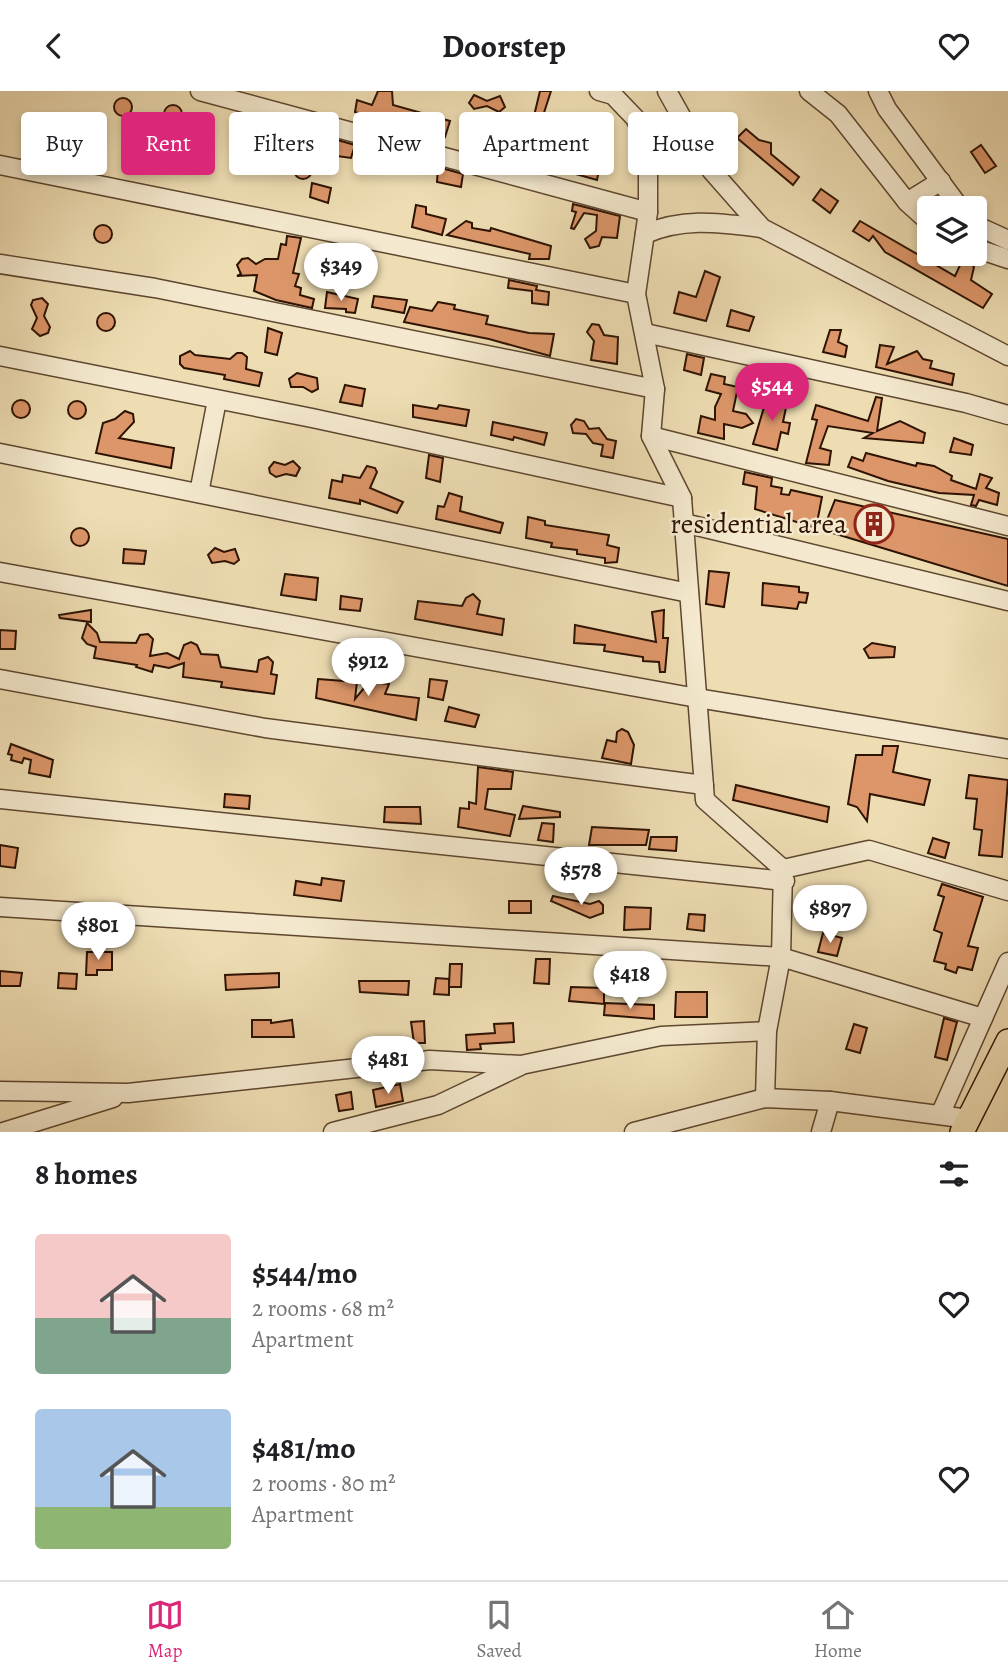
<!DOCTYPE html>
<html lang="en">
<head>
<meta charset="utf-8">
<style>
  :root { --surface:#fff; --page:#f6f6f6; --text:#202124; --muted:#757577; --line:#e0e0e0; --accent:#db2777 }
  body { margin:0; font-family:Alegreya,serif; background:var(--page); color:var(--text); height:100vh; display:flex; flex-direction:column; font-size:26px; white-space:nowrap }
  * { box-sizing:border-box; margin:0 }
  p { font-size:23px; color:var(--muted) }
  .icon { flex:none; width:38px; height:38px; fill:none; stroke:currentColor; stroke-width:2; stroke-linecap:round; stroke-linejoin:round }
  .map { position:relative; height:1041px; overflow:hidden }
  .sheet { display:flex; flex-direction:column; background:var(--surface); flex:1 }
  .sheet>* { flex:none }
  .guide { position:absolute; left:21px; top:21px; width:966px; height:63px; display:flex; gap:14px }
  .tools { position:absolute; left:917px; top:105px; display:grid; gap:14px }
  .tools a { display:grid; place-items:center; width:70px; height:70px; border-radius:7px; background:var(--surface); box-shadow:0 4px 10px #0003; font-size:35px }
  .price { position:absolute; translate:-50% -60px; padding:0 16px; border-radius:24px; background:#fff; color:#222; font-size:23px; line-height:46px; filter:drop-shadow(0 2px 4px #0008) }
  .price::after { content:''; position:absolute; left:50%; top:42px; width:21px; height:16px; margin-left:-10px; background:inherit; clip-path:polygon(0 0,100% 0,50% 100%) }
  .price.current { background:var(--accent); color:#fff }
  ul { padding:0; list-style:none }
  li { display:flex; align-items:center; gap:21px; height:175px; padding:0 35px }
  li span { display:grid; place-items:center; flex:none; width:196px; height:140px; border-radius:7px; color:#555 }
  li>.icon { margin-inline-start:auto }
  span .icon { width:84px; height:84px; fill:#fffc; stroke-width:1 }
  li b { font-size:30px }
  h2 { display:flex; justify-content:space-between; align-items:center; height:84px; padding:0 35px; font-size:30px }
  .chip { padding:0 24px; border-radius:7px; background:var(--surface); box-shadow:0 4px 10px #0003; font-size:24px; line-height:63px }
  .chip.current { background:var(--accent); color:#fff }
  header { display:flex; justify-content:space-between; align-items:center; height:91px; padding:0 35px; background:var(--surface); font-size:32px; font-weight:700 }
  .dock { display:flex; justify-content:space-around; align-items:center; height:98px; border-top:2px solid var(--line); background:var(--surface); font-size:19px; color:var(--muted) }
  .dock a { display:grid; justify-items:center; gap:4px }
  .dock .current { color:var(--accent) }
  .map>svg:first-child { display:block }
  .building { fill:#dc9669; stroke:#2e1303; stroke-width:2 }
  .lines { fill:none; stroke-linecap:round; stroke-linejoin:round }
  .minor-casing { stroke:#5e462f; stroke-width:21 }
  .major-casing { stroke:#2e1303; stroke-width:26 }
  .minor { stroke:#f4e9ce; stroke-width:18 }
  .major { stroke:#eeddb3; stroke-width:23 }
  .labels { text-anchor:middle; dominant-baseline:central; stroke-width:5; stroke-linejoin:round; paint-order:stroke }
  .poi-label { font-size:28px; fill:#2e1303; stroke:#f4e9ce; text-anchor:end }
</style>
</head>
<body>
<header><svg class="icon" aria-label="back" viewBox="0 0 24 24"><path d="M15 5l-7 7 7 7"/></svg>Doorstep<svg class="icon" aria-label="heart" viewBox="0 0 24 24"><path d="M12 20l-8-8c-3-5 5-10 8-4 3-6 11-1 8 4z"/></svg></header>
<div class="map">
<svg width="1008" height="1041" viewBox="0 0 1008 1041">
  <rect width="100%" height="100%" fill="#eeddb3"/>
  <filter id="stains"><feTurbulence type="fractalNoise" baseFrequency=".00286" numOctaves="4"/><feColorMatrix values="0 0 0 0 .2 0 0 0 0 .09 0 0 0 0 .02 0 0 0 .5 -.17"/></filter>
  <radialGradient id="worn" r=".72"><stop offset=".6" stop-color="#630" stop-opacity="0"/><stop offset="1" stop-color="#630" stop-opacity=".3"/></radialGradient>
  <g class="building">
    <polygon points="378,0 392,0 393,14 450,30 445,46 355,21 357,9 372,14"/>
    <polygon points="540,0 551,0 541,31 533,29"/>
    <polygon points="474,4 487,10 500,5 505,16 499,21 487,15 474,18 469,12"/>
    <circle cx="123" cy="16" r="9"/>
    <circle cx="173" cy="23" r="9"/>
    <circle cx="139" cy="43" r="9"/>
    <polygon points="575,34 586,41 582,57 585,59 581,60 601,69 597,89 565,80 569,59 553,59 545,54 534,60 524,49 543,48 554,43 571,52"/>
    <polygon points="746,38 759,49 771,52 771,63 799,86 793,94 737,47"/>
    <polygon points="492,41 502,46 513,42 522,50 512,57 502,53 489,56 485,47"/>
    <polygon points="334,48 355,54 351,67 329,64"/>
    <polygon points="981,54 996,75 985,82 971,61"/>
    <circle cx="303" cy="79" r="9"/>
    <polygon points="438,76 463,83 461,96 437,91"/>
    <polygon points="312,92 331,97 328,112 310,106"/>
    <polygon points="821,98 838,110 830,122 813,109"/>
    <polygon points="573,113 620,125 617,147 602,146 599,155 590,157 585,148 596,140 597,124 584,122 574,138 571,137 576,121 572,120"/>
    <polygon points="416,114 426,116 426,123 446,128 442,144 412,136"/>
    <polygon points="466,130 472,132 472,137 490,140 491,137 551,155 549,168 529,168 530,163 447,144"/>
    <polygon points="860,130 955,185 961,172 969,170 974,176 971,189 992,203 983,217 885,161 873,145 869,150 853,140"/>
    <circle cx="103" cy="143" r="9"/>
    <polygon points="287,145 301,147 293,182 299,183 295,195 301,197 300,204 314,208 312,217 276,209 254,200 257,184 237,185 241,183 237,174 242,168 248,167 256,173 265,168 278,168 281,153 286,154"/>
    <polygon points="705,180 720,186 706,230 674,222 679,201 696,206"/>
    <polygon points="509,189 537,195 536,199 549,201 548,214 532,212 532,200 508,197"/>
    <polygon points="327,201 358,208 355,222 346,221 346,218 325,217"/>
    <polygon points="374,205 407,209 404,222 372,216"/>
    <polygon points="42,207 48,213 44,225 50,236 48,242 40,245 32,238 37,227 31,214 33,209"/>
    <polygon points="438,211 455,214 454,218 488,225 486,233 529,242 554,243 550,265 489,248 404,231 410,216 432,220"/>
    <polygon points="731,219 754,226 749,240 727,235"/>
    <circle cx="106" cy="231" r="9"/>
    <polygon points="592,233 599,234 604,244 618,246 617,273 591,269 594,250 587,241"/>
    <polygon points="268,237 282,242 277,264 265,261"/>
    <polygon points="830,239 841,239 838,251 847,255 845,266 823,261"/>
    <polygon points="880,254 894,256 887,273 917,260 923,268 932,270 930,277 954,283 952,294 876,276"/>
    <polygon points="190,260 195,264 230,268 237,262 242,262 247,266 246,278 262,282 259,295 224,288 225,284 184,277 180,273 180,265"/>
    <polygon points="687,263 704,267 701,284 684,279"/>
    <polygon points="297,282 317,287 318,298 312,301 303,296 291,296 289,288"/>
    <polygon points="711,283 725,286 724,293 738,296 733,320 746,323 753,332 742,337 724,333 724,348 698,342 701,325 715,329 715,316 721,303 706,299"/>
    <polygon points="345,294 365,298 362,315 340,311"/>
    <polygon points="768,303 788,307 783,331 790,332 788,343 781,341 777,359 753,353"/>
    <polygon points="876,306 882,307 877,340 900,330 925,342 923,352 864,347 873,342 828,335 820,357 831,360 829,374 806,372 817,329 812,328 816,314 868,330"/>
    <circle cx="21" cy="318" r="9"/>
    <circle cx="77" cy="319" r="9"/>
    <polygon points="413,314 437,318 439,314 469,319 466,335 413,326"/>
    <polygon points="125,320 133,323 134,331 119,347 174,357 171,377 96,362 103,332 115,328"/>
    <polygon points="576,328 584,330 589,338 599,337 607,348 616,350 613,367 601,365 603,354 593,352 586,343 573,342 571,334"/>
    <polygon points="493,331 547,342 544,354 514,346 513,349 491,344"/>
    <polygon points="954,347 973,354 971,364 950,361"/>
    <polygon points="866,362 916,375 917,372 934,375 952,385 951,389 976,398 980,383 992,387 986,397 999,402 997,414 979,409 976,415 971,414 974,404 939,402 888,390 848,376 852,366 863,370"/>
    <polygon points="429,364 443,367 440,391 426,387"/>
    <polygon points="293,370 300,377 296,385 286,383 276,386 270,382 269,377 274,371 285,374"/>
    <polygon points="367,375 375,377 377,381 370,397 403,411 397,422 360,409 360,413 329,407 332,389 342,391 343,384 360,387"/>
    <polygon points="745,381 772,387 771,395 782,397 781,403 789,404 791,399 822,406 816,437 755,418 757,396 743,393"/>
    <polygon points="449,402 462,406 460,420 503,432 500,442 436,428 438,415 444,416"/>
    <polygon points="835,409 1008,448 1008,495 823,439"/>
    <polygon points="528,426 545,430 545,434 609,444 607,454 619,457 617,471 605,472 605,467 577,463 577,459 551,456 552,452 526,447"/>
    <circle cx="80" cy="446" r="9"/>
    <polygon points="215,457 224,461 235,458 239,469 234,473 225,470 212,472 208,464"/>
    <polygon points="124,458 146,460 144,473 123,472"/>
    <polygon points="709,480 729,482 724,516 706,513"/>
    <polygon points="285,483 318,487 316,509 281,504"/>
    <polygon points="763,492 799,496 799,501 808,502 806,512 799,511 797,518 762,514"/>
    <polygon points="473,503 480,510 477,523 504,528 502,544 415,528 418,510 462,515 466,507"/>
    <polygon points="341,505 362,508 360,520 340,518"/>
    <polygon points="91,519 91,531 60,527 59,524"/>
    <polygon points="664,519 663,547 668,547 665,581 660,581 659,571 643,570 643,566 604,560 605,554 574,552 575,534 656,551 652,521"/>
    <polygon points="87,532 97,542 100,551 136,552 140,544 148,543 153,548 150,565 167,562 179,568 184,554 191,551 197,554 201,563 218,564 221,576 257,581 259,569 268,566 273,571 271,583 277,584 274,603 221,596 222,591 183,586 184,572 169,577 154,574 152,581 136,576 137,574 94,567 96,556 87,553 82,547"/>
    <polygon points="0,539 16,540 15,558 0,558"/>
    <polygon points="872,552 895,556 894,566 869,567 864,558"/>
    <polygon points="318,588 357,591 355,608 369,591 389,593 385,603 419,607 416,629 316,607"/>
    <polygon points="430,588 447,590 443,609 428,606"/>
    <polygon points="449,616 479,624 475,636 445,630"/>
    <polygon points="622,638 628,641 634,654 631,673 602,667 607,649 616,651 617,641"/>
    <polygon points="11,653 53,669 50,686 29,682 31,669 24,667 22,672 11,669 12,664 8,663"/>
    <polygon points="883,655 898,655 893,681 930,689 924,714 870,703 867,730 857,716 848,713 856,664 882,664"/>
    <polygon points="478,676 513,681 511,698 488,698 485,718 515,724 510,745 458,736 460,717 469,718 469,711 476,713"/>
    <polygon points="969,684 1008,689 1002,766 979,764 982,739 974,738 977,708 966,707"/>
    <polygon points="736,694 829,716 827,731 733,709"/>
    <polygon points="225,703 250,705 249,718 224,716"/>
    <polygon points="523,715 560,721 560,726 519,728"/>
    <polygon points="385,716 420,716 421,733 384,731"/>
    <polygon points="542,732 554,733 553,751 538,749"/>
    <polygon points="592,736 649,739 646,754 589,754"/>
    <polygon points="651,746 677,746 676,760 649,758"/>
    <polygon points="933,747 949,752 945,767 928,762"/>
    <polygon points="0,754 18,757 15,777 0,775"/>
    <polygon points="322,787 344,790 341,810 294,804 296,790 321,794"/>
    <polygon points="942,793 983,806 968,855 978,857 972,879 958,876 956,882 945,878 946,873 934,870 942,842 934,839 944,806 938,804"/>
    <polygon points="553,805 590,813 599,810 603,814 603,822 590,827 551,810"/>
    <rect x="509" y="810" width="22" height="12"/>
    <polygon points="625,816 651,817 650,838 624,839"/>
    <polygon points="689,823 705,824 704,840 687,838"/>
    <polygon points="823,842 842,847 837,865 818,861"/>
    <polygon points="87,861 112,861 112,879 97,879 97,884 86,884"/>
    <polygon points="536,868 550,868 549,893 534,892"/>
    <polygon points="450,873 462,873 461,896 449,896 449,904 434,903 436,887 449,888 449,895"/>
    <polygon points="0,880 22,882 20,895 0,895"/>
    <polygon points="59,882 77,883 76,898 58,897"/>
    <polygon points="279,882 279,896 226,899 225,884"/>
    <polygon points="359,890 409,890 408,904 360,901"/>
    <polygon points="571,896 604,897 604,913 569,910"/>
    <polygon points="676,901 707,901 707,926 675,926"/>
    <polygon points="605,912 654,914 654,928 604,924"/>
    <polygon points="944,927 957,931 947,969 935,966"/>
    <polygon points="252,929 271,929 271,932 292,929 294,946 252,946"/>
    <polygon points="424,930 425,952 414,952 411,931"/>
    <polygon points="513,932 514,951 480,953 481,958 467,959 466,944 495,942 494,933"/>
    <polygon points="854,933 867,937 860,962 846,958"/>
    <polygon points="391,951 397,951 397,961 378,963 371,952"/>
    <polygon points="400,993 403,1010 376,1016 373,999"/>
    <polygon points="351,1001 353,1018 339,1020 336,1004"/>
  </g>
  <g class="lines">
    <g class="minor-casing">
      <g id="minor">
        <polyline points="200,0 648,121"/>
        <polyline points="599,0 613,4 635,27 648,53 648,121 636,203 655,298 651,345 682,407 705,709 783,778 781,866 767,940 765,1007"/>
        <polyline points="667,0 711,79 762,137 1008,265"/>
        <polyline points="809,0 838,23 907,111 929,131"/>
        <polyline points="878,0 887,18 960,117"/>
        <polyline points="0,74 636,203"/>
        <polyline points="907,111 941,90"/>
        <polyline points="975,134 1008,149"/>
        <path d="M645,143c40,-17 75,-11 117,-6"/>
        <polyline points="975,157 1008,168"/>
        <polyline points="0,173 155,197 655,298"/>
        <polyline points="645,242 966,312 1008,324"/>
        <polyline points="0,265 312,327 682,407"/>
        <polyline points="651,345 1008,435"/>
        <polyline points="0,362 689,502"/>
        <polyline points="199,402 217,309"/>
        <polyline points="684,432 1008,510"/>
        <polyline points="0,481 697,607 1008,658"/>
        <polyline points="0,588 265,637 704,694"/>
        <polyline points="0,708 785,790"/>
        <polyline points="783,778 869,759 1008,800"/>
        <polyline points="0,816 781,866 983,927"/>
        <polyline points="0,1000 128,1002 430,969 521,974 661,945 767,940"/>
        <polyline points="940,1024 1008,871"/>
        <polyline points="3,1041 113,1007"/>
        <polyline points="333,1041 438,1014 520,975"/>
        <polyline points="634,1041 765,1007 830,1010 969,1028"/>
        <polyline points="821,1041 830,1010"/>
      </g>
    </g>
    <g class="major-casing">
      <polyline id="major" points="962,1041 1008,950"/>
    </g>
    <use href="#minor" class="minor"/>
    <use href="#major" class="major"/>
  </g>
  <defs>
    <g id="building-ring" transform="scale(2.0125)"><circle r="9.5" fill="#f4e9ce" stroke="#8f2418" stroke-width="1.5"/><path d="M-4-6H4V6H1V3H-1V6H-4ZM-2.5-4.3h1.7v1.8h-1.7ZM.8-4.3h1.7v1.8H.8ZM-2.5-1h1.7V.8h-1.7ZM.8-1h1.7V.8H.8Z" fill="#8f2418"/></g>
  </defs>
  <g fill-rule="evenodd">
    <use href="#building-ring" x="874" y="433"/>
  </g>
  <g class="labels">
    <g class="poi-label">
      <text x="847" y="433">residential area</text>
    </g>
  </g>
  <rect width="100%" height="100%" filter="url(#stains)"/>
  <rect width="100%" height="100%" fill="url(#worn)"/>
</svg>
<div class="tools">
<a><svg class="icon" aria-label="layers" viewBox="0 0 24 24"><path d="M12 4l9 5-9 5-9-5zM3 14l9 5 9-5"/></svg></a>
</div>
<b class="price" style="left:341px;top:212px">$349</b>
<b class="price current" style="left:772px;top:332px">$544</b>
<b class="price" style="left:368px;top:607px">$912</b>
<b class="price" style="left:581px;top:816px">$578</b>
<b class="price" style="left:830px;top:854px">$897</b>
<b class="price" style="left:98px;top:871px">$801</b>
<b class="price" style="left:630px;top:920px">$418</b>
<b class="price" style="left:388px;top:1005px">$481</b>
<div class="guide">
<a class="chip">Buy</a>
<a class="chip current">Rent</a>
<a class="chip">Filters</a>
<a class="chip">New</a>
<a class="chip">Apartment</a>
<a class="chip">House</a>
</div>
</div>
<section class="sheet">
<h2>8 homes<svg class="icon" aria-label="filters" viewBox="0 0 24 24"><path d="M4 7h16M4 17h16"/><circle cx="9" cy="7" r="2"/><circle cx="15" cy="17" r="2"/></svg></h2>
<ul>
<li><span style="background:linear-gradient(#f6c9c9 60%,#7fa58c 0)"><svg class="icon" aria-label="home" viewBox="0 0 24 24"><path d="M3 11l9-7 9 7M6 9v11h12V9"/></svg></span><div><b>$544/mo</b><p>2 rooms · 68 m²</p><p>Apartment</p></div><svg class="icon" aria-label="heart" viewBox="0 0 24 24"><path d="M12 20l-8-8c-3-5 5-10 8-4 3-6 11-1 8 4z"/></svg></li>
<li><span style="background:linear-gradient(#a9c7e8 70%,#8fb573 0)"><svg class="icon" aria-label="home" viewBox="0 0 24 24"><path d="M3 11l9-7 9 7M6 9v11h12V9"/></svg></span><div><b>$481/mo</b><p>2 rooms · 80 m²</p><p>Apartment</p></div><svg class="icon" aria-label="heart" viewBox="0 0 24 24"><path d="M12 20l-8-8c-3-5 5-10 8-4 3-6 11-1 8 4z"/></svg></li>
</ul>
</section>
<nav class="dock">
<a class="current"><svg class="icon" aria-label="map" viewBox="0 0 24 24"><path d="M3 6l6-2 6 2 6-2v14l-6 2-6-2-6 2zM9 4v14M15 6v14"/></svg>Map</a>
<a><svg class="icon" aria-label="saved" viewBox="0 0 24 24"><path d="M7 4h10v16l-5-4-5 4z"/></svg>Saved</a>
<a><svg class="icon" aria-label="home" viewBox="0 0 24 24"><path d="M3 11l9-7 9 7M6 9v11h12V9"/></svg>Home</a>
</nav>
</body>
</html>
